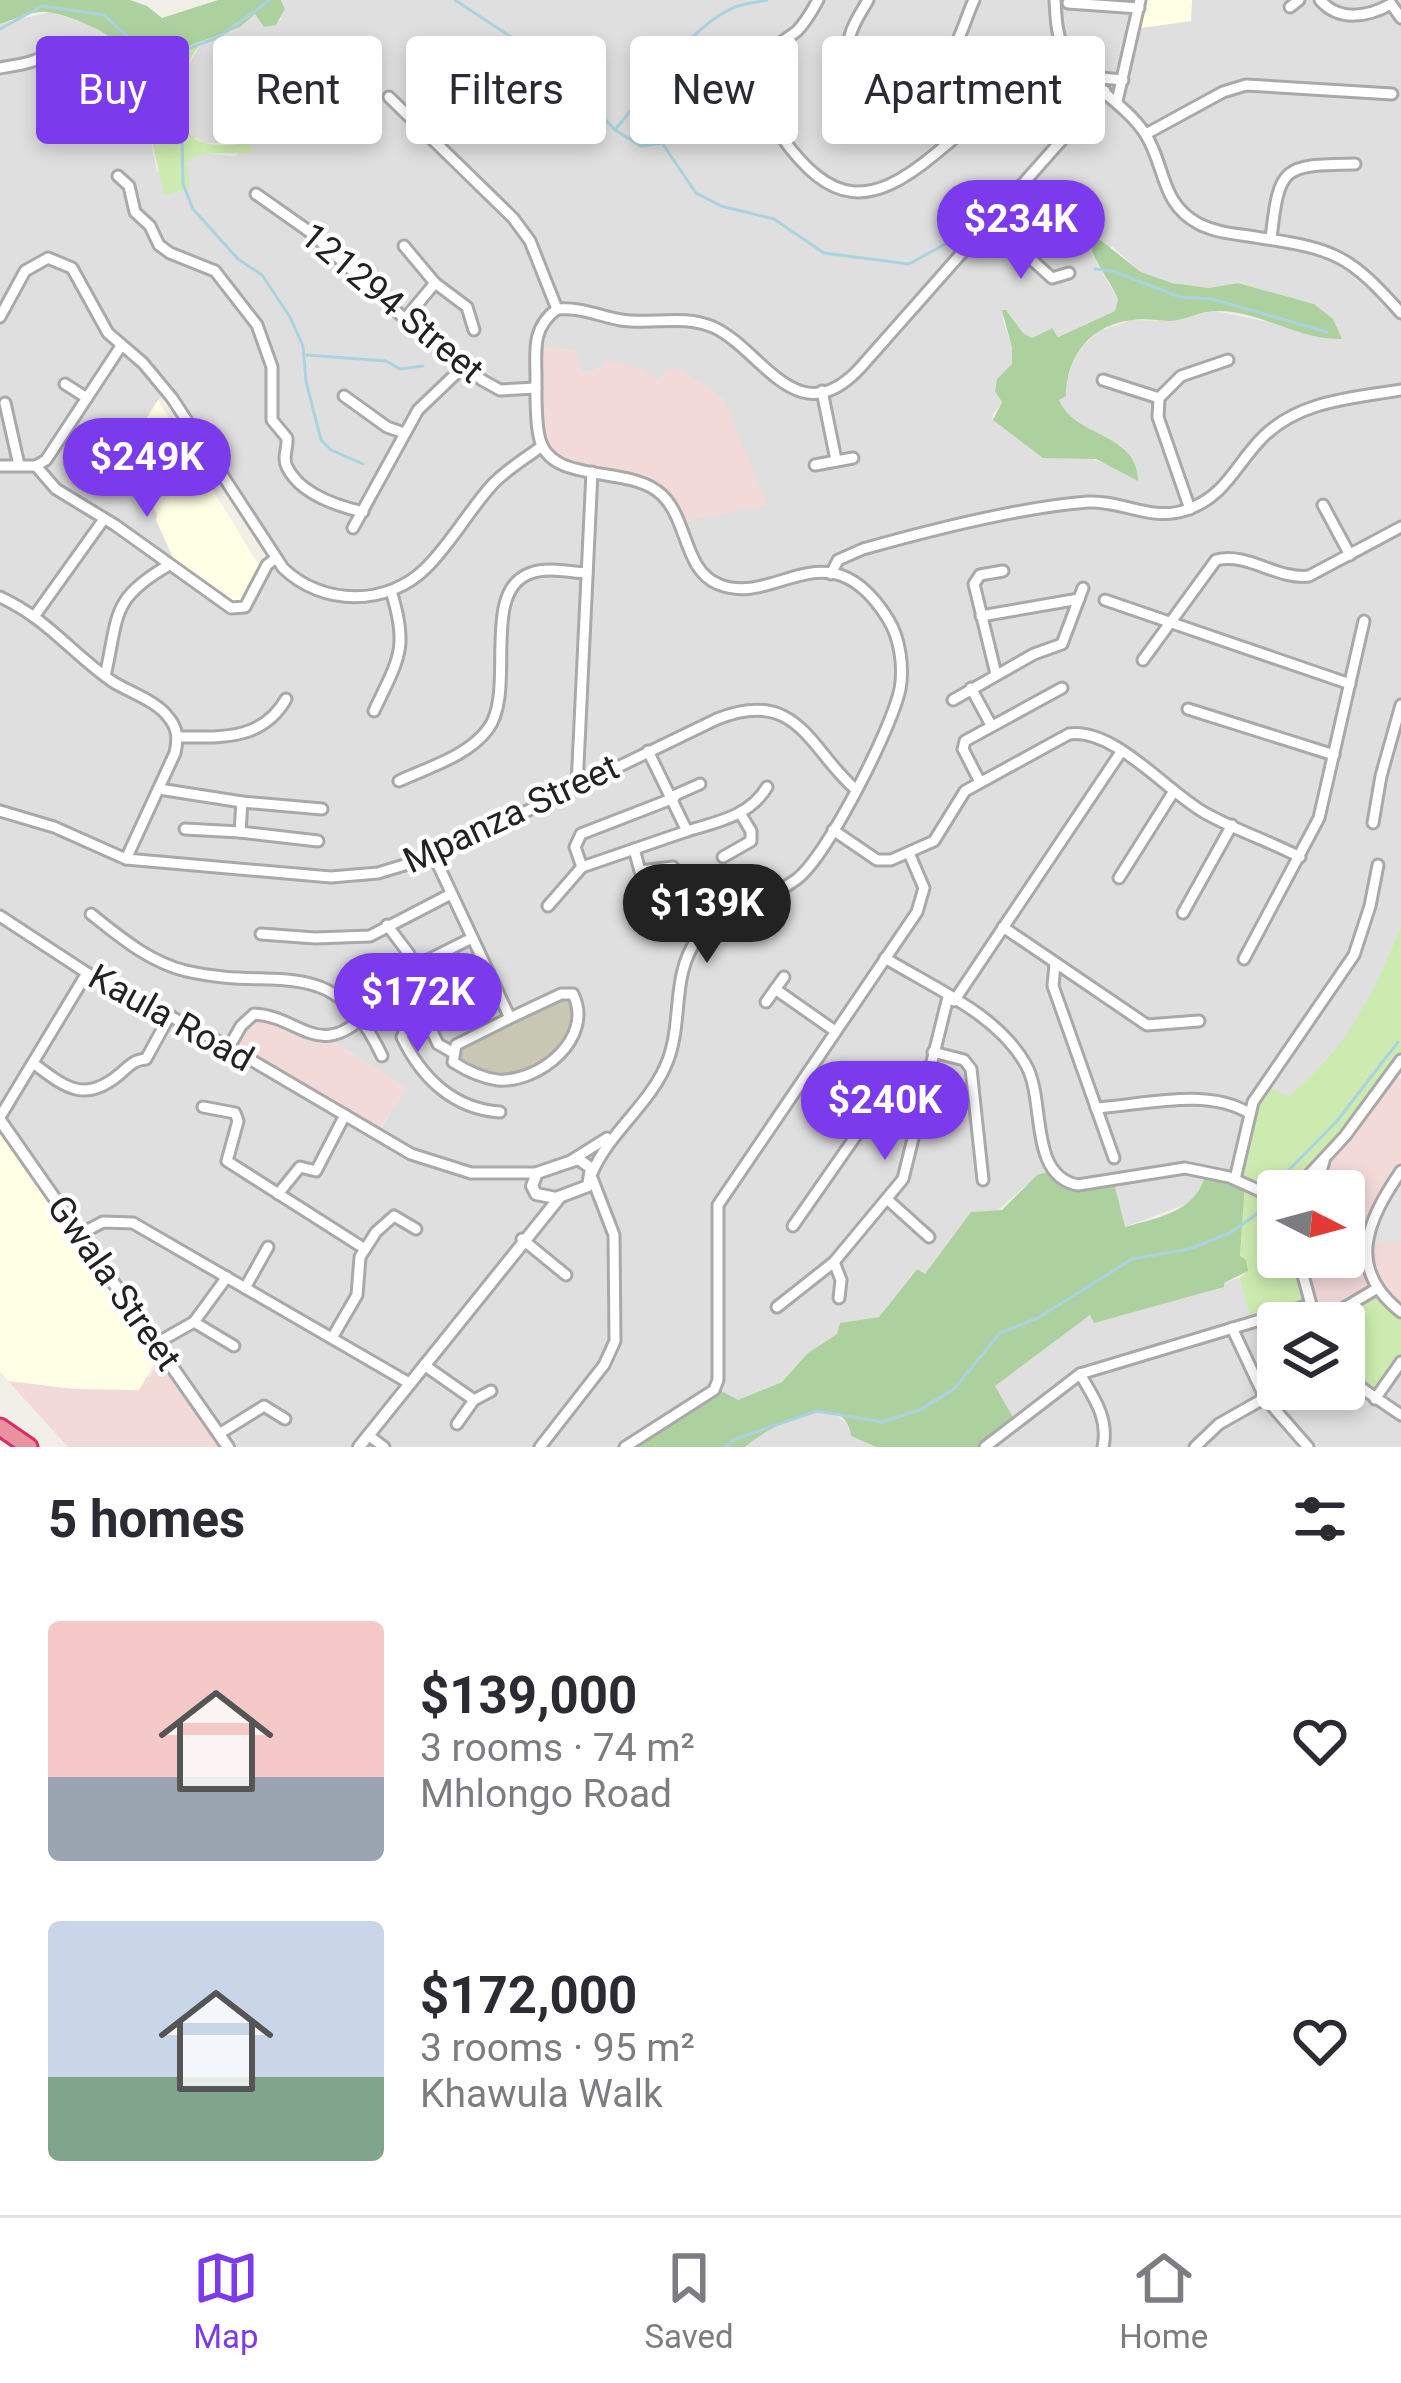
<!DOCTYPE html>
<html lang="en">
<head>
<meta charset="utf-8">
<style>
  :root { --surface:#fff; --page:#f7f7f7; --text:#2b2b33; --muted:#7c7c81; --line:#e1e1e2; --accent:#7c3aed }
  body { margin:0; font-family:Roboto,sans-serif; background:var(--page); color:var(--text); height:100vh; display:flex; flex-direction:column; font-size:45px; white-space:nowrap }
  * { box-sizing:border-box; margin:0 }
  p { font-size:39px; color:var(--muted) }
  .icon { flex:none; width:66px; height:66px; fill:none; stroke:currentColor; stroke-width:2; stroke-linecap:round; stroke-linejoin:round }
  .map { position:relative; height:1447px; overflow:hidden }
  .details { display:flex; flex-direction:column; background:var(--surface); flex:1 }
  .details>* { flex:none }
  .top-card { position:absolute; left:36px; top:36px; width:1329px; height:108px; display:flex; gap:24px }
  .needle { width:78px; rotate:96deg }
  .fabs { position:absolute; left:1257px; top:1170px; display:grid; gap:24px }
  .fabs a { display:grid; place-items:center; width:108px; height:108px; border-radius:12px; background:var(--surface); box-shadow:0 6px 18px #0003; font-size:60px }
  .price { position:absolute; translate:-50% -102px; padding:0 27px; border-radius:42px; background:var(--accent); color:#fff; font-size:39px; line-height:78px; filter:drop-shadow(0 3px 6px #0008) }
  .price::after { content:''; position:absolute; left:50%; top:72px; width:36px; height:27px; margin-left:-18px; background:inherit; clip-path:polygon(0 0,100% 0,50% 100%) }
  .price.current { background:#222; color:#fff }
  ul { padding:0; list-style:none }
  li { display:flex; align-items:center; gap:36px; height:300px; padding:0 48px }
  li span { display:grid; place-items:center; flex:none; width:336px; height:240px; border-radius:12px; color:#555 }
  li>.icon { margin-inline-start:auto }
  span .icon { width:144px; height:144px; fill:#fffc; stroke-width:1 }
  li b { font-size:51px }
  h2 { display:flex; justify-content:space-between; align-items:center; height:144px; padding:0 48px; font-size:51px }
  .chip { padding:0 42px; border-radius:12px; background:var(--surface); box-shadow:0 6px 18px #0003; font-size:42px; line-height:108px }
  .chip.current { background:var(--accent); color:#fff }
  .tabs { display:flex; justify-content:space-around; align-items:center; height:168px; border-top:3px solid var(--line); background:var(--surface); font-size:33px; color:var(--muted) }
  .tabs a { display:grid; justify-items:center; gap:6px }
  .tabs .current { color:var(--accent) }
  .map>svg:first-child { display:block }
  .residential { fill:#e0dfdf; fill-rule:evenodd }
  .commercial { fill:#f2dad9 }
  .education { fill:#ffffe5 }
  .construction { fill:#c7c7b4 }
  .grass { fill:#cdebb0 }
  .forest { fill:#add19e }
  .parking { fill:#e2e2e2 }
  .lines { fill:none; stroke-linecap:round; stroke-linejoin:round }
  .stream { stroke:#aad3df; stroke-width:3 }
  .minor-casing { stroke:#a9a9a9; stroke-width:15 }
  .tertiary-casing { stroke:#a9a9a9; stroke-width:16 }
  .motorway-casing { stroke:#dc2a67; stroke-width:21 }
  .minor { stroke:#fff; stroke-width:9 }
  .tertiary { stroke:#fff; stroke-width:10 }
  .motorway { stroke:#e892a2; stroke-width:15 }
  .labels { text-anchor:middle; dominant-baseline:central; stroke-width:9; stroke-linejoin:round; paint-order:stroke }
  .street-label { font-size:36px; fill:#222; stroke:#fff }
</style>
</head>
<body>
<div class="map">
<svg width="1401" height="1447" viewBox="0 0 1401 1447">
  <rect width="100%" height="100%" fill="#f2efe9"/>
  <g class="residential">
    <path d="M281,0h1120v925l-17,45 -28,54 -47,56 -21,17 -54,82 -28,-8 -5,20 -9,11 -67,25 -47,-42 -40,-10 -113,99 -9,-5 -37,48 -38,7 -4,10 -28,19 -27,29 -157,65h-398l-227,-327v-1096l50,-12 35,11 34,19 25,64 13,66 42,-19 36,3 15,-13h-45l-13,-7 -10,-25 -1,-32 20,-36 15,-9 24,-7 15,-13 25,7 5,-13zM1112,246l29,26 31,11 37,5 29,-5 76,21 2,33 -23,-10 -78,-16 -47,10 -36,-1 -31,10 -24,21 -10,28 -1,16 -7,5 4,9 18,16 44,23 -18,16 -22,-7 -42,1 -51,-42 10,-14 -2,-6 12,-32v-16l-9,-29 3,-9 17,23 9,5 19,-10 6,9 58,-26 3,-12 -22,-37zM535,348l40,2 7,24 22,-7 2,-6 53,19 102,113zM165,390l110,169 -44,48 -51,-34 -23,-52 -13,-99zM324,1036l82,52 -29,46z"/>
    <polygon points="1239,1278 1252,1321 1310,1305 1316,1323 1278,1323 1278,1389 1344,1389 1344,1369 1401,1362 1401,1447 984,1447 1004,1405 995,1386 1071,1326 1091,1315 1094,1322 1103,1320 1223,1287 1223,1283"/>
    <polygon points="817,1411 835,1415 847,1423 851,1436 876,1447 745,1447 761,1433"/>
  </g>
  <g class="commercial">
    <polygon points="535,348 575,350 582,374 604,367 606,360 643,369 658,380 667,370 678,368 723,398 768,505 682,522 655,489 577,470 543,446"/>
    <polygon points="258,1014 323,1036 407,1088 376,1134 229,1048 241,1026"/>
    <polygon points="1392,1073 1401,1079 1401,1312 1319,1323 1304,1275 1304,1257 1344,1257 1344,1191 1307,1191 1324,1162"/>
    <polygon points="161,1352 227,1447 68,1447 8,1381 150,1377"/>
  </g>
  <g class="education">
    <polygon points="1145,0 1192,0 1191,21 1141,28"/>
    <polygon points="158,400 263,572 245,607 238,609 180,573 156,520 158,514 136,489 122,457"/>
    <polygon points="0,1120 161,1352 139,1390 74,1389 8,1381 0,1371"/>
  </g>
  <polygon class="construction" points="568,992 577,1021 555,1059 511,1080 463,1069 451,1052"/>
  <g class="grass">
    <path d="M201,43c-8,11 -16,22 -20,35 -4,18 0,55 19,63 15,6 35,4 50,2l2,9c-23,5 -47,-5 -65,10l3,26 -26,7 -17,-76 -18,-45 -4,-24 14,-6 23,12z"/>
    <path d="M1401,925v135l-77,102 -17,29h-29v66h26l6,48 -58,17 -13,-44 9,-7 -8,-14 5,-73 -10,-5 14,-66 17,-27 22,11c57,-47 87,-104 113,-172z"/>
    <polygon points="1376,1289 1401,1312 1401,1362 1375,1399 1344,1369 1344,1323 1319,1323"/>
  </g>
  <g class="forest">
    <path d="M0,0h130l17,6 15,12 56,-18h63l4,9 -9,16 -12,2 -9,-13 -15,13 -78,29 -23,-12 -14,6c-15,-18 -55,-35 -78,-38 -14,-2 -33,8 -47,12z"/>
    <path d="M1090,232l51,40 31,11 37,5 29,-5 76,21 19,15 9,20c-42,2 -83,-29 -126,-28 -16,0 -30,9 -46,10 -12,0 -25,-3 -37,-1 -41,4 -67,35 -67,76l-7,4c17,39 79,32 79,81l-42,-22 -53,-1 -50,-38 9,-18 -7,-11 2,-12 15,-15v-16l-10,-38h4l17,23 9,5 20,-10 6,9 57,-26 3,-12c-10,-23 -30,-42 -28,-67z"/>
    <path d="M1051,1171l14,11 48,-3 12,48c35,-10 74,-16 81,-56l39,12 -5,73 6,4 2,11 -24,12v4l-130,36 -4,-8 -95,71 19,33 -30,28h-108l-25,-11c-7,-52 -85,-8 -106,11h-120l91,-59 22,12 44,-18 26,-29 29,-19 3,-11 39,-6 38,-48 8,5 46,-62 31,-2 35,-35z"/>
  </g>
  <polygon class="parking" points="1401,1182 1401,1241 1374,1243 1388,1200"/>
  <g class="lines">
    <g class="stream">
      <polyline points="455,0 555,66 615,130 641,146 662,143 696,193 721,206 774,219 824,253 909,264 947,243"/>
      <polyline points="0,29 42,6 104,15 155,61 219,37 270,0"/>
      <polyline points="155,61 165,108 182,137 183,184 193,209 238,259 262,275 290,317 303,346 306,381 321,440 331,450 363,464"/>
      <path d="M615,130c31,-37 77,-108 123,-124 9,-3 20,-4 29,-6"/>
      <polyline points="1095,269 1112,271 1180,297 1212,299 1327,332"/>
      <polyline points="307,355 386,361 400,369 423,366"/>
      <polyline points="1287,1172 1337,1121 1398,1042"/>
      <polyline points="726,1447 733,1440 817,1411 882,1422 920,1410 954,1389 1000,1333 1038,1318 1132,1259 1189,1249 1230,1233 1268,1206"/>
    </g>
    <g class="minor-casing">
      <g id="minor">
        <path d="M818,0c-6,11 -12,22 -21,31 -15,12 -33,19 -40,37 -9,23 12,50 24,68 50,70 89,72 153,19 26,-22 53,-44 79,-66"/>
        <path d="M868,0c-7,13 -18,28 -19,42 -2,14 6,24 16,33 25,21 61,9 81,-15 14,-17 19,-41 28,-60"/>
        <path d="M1055,0c1,15 1,31 7,45 17,36 60,55 82,87 22,32 15,71 55,92 20,10 41,10 62,14 75,11 89,18 140,75"/>
        <path d="M1320,0c19,22 48,17 71,4l10,14"/>
        <polyline points="1068,3 1139,8"/>
        <polyline points="1290,7 1299,0"/>
        <path d="M0,68c10,-2 20,-3 30,-6 34,-10 39,-25 77,-9l11,23"/>
        <polyline points="1083,74 1089,92 1088,110"/>
        <polyline points="1090,77 1123,80"/>
        <polyline points="389,97 513,218 530,241 557,309"/>
        <polyline points="1117,101 1140,0"/>
        <polyline points="1146,134 1223,92 1246,85 1392,94"/>
        <path d="M118,176l11,10 6,26 15,14 9,19 11,8 45,18 42,54 15,42v53l15,18c1,10 -5,20 0,29 13,27 50,39 76,45"/>
        <polyline points="256,194 310,232 405,319 482,380 500,390 536,388"/>
        <polyline points="990,222 1052,278 1069,273"/>
        <path d="M1271,239c8,-74 12,-74 84,-75"/>
        <polyline points="404,246 435,283 467,307 474,330"/>
        <path d="M557,309c-23,17 -22,37 -21,64 0,20 -1,43 3,63 10,51 90,27 123,59 26,25 22,75 56,89 57,25 110,-61 170,35 12,19 16,48 12,70 -8,39 -73,167 -103,190 -33,25 -74,24 -100,60 -26,37 -14,81 -29,121 -16,43 -58,71 -76,113"/>
        <path d="M557,309c24,-2 42,7 64,11 31,5 61,-6 92,7 49,22 84,109 147,41l245,-277"/>
        <path d="M0,317l25,-46 23,-13 24,10 36,65 35,30 29,35 111,170c39,38 105,39 144,-1 24,-24 41,-55 64,-81 14,-16 34,-27 51,-40"/>
        <polyline points="405,319 435,283"/>
        <polyline points="1103,380 1159,398"/>
        <polyline points="65,384 87,398"/>
        <polyline points="822,391 836,460"/>
        <polyline points="344,396 387,427 404,433"/>
        <polyline points="5,403 19,465"/>
        <polyline points="815,465 853,458"/>
        <polyline points="0,466 36,466 46,460 121,346"/>
        <polyline points="36,466 56,489 115,525 231,608 245,607 267,565 276,558"/>
        <polyline points="1323,505 1350,555"/>
        <polyline points="1190,509 1158,417 1159,398 1181,376 1228,360"/>
        <polyline points="353,528 418,410 464,366"/>
        <path d="M831,574l7,-14 25,-11c64,-18 159,-42 225,-47 34,-2 63,20 98,8 41,-14 50,-47 78,-74 37,-36 90,-38 137,-46"/>
        <path d="M0,597c48,22 71,56 113,85 18,11 44,19 56,36 9,11 9,21 6,35l-49,106"/>
        <polyline points="1105,600 1350,684"/>
        <polyline points="36,614 104,519"/>
        <polyline points="981,616 1079,599"/>
        <path d="M1143,660l73,-100c32,-8 61,20 93,16l92,-49"/>
        <polyline points="996,674 974,584 980,575 1003,571"/>
        <path d="M105,676c14,-61 5,-77 64,-111"/>
        <polyline points="971,688 991,725"/>
        <polyline points="953,700 1034,654 1062,644 1083,588"/>
        <polyline points="1188,709 1334,755"/>
        <path d="M374,711c25,-53 35,-63 17,-120"/>
        <path d="M178,737c43,0 84,4 108,-38"/>
        <path d="M648,751l39,80c30,-9 63,-15 80,-44"/>
        <path d="M399,781c30,-14 69,-25 89,-52 29,-38 -9,-139 43,-156 17,-6 38,-1 56,0"/>
        <polyline points="980,782 963,749 965,741 1062,688"/>
        <polyline points="577,786 592,472"/>
        <polyline points="159,789 242,802 322,809"/>
        <polyline points="673,796 700,784"/>
        <polyline points="242,802 240,832 318,841"/>
        <path d="M0,811l54,16 72,32 205,18 47,-4 56,-17 283,-137c80,-32 92,29 137,69"/>
        <polyline points="1373,823 1381,776 1401,705"/>
        <polyline points="185,829 240,832"/>
        <path d="M833,830l44,30h14l43,-19 31,-50 104,-57c46,-6 97,57 136,79 30,17 64,28 95,44"/>
        <polyline points="634,849 640,871 673,867"/>
        <path d="M434,856l76,162 -54,27 -3,17c14,9 28,16 45,18 41,3 97,-42 75,-86h-12l-51,24"/>
        <polyline points="723,857 751,841 751,831 740,813"/>
        <polyline points="582,867 575,847 581,834 674,798"/>
        <polyline points="1119,878 1174,791"/>
        <polyline points="548,906 582,867 687,831"/>
        <polyline points="1183,913 1232,825"/>
        <path d="M91,914c29,23 58,48 95,57 92,22 146,-22 196,85"/>
        <polyline points="0,916 87,973 229,1047 411,1154 471,1173 537,1173"/>
        <path d="M387,925l22,29 4,21 13,20c-1,19 -17,24 -24,42 19,40 51,72 98,75"/>
        <polyline points="1003,927 1147,1025 1199,1021"/>
        <polyline points="261,934 315,938 370,936 451,894"/>
        <path d="M885,958c47,29 113,56 141,107 20,35 2,111 52,120l107,-17 44,9 49,22"/>
        <polyline points="1244,959 1319,818 1364,621"/>
        <polyline points="1055,964 1053,986 1114,1158"/>
        <polyline points="412,968 472,938"/>
        <polyline points="775,989 835,1031"/>
        <polyline points="954,1001 1121,752"/>
        <polyline points="766,1002 784,977"/>
        <polyline points="423,1012 438,1044 452,1052"/>
        <path d="M229,1047l12,-21 13,-12c44,2 63,44 107,5"/>
        <polyline points="933,1052 964,1060 971,1069 983,1180"/>
        <path d="M33,1063c33,25 52,41 88,10 9,-8 13,-13 25,-14l24,-44"/>
        <polyline points="203,1107 235,1113 238,1121 227,1161 365,1249"/>
        <path d="M1096,1108c47,-3 111,-21 153,5"/>
        <polyline points="0,1117 87,973"/>
        <polyline points="572,1160 607,1138"/>
        <path d="M1401,1171c-34,50 -56,97 0,141"/>
        <polyline points="1235,1179 1253,1102 1354,955 1370,906 1378,865"/>
        <polyline points="1260,1189 1281,1191"/>
        <polyline points="1294,1191 1345,1136 1401,1060"/>
        <polyline points="1307,1191 1320,1175 1324,1161"/>
        <polyline points="278,1194 300,1167 316,1171 345,1115"/>
        <polyline points="888,1200 929,1237"/>
        <polyline points="793,1226 869,1117 881,1112 917,1120"/>
        <polyline points="80,1234 103,1222 133,1223 409,1383"/>
        <polyline points="522,1239 566,1275"/>
        <polyline points="1298,1257 1316,1323"/>
        <polyline points="834,1262 841,1280 839,1298"/>
        <polyline points="245,1288 268,1247"/>
        <polyline points="777,1307 834,1262 903,1179 948,997"/>
        <polyline points="194,1322 234,1346"/>
        <polyline points="1319,1323 1376,1289"/>
        <polyline points="1232,1328 1265,1398 1308,1447"/>
        <polyline points="332,1338 357,1295 360,1257 376,1232 394,1216 416,1229"/>
        <polyline points="155,1344 194,1322 227,1277"/>
        <polyline points="424,1365 474,1400"/>
        <polyline points="1344,1369 1363,1389 1401,1415"/>
        <path d="M1080,1374c14,24 29,44 23,73"/>
        <polyline points="1375,1399 1401,1362"/>
        <polyline points="457,1424 474,1400 491,1391"/>
        <polyline points="219,1434 264,1406 285,1419"/>
        <polyline points="368,1435 384,1447"/>
        <polyline points="540,1447 604,1365 615,1341 614,1235 592,1178"/>
        <polyline points="625,1447 714,1390 718,1380 718,1205 917,912 924,888 909,853"/>
        <polyline points="985,1447 1080,1374 1310,1305"/>
        <polyline points="1195,1447 1219,1424 1265,1398"/>
      </g>
    </g>
    <g class="tertiary-casing">
      <g id="tertiary">
        <polyline points="0,1120 228,1447"/>
        <polygon points="578,1159 591,1168 588,1186 556,1198 536,1194 532,1186 537,1173"/>
        <polyline points="359,1447 560,1197"/>
      </g>
    </g>
    <g class="motorway-casing">
      <polyline id="motorway" points="0,1427 29,1447"/>
    </g>
    <use href="#minor" class="minor"/>
    <use href="#tertiary" class="tertiary"/>
    <use href="#motorway" class="motorway"/>
  </g>
  <g class="labels">
    <g class="street-label">
      <text transform="translate(392 303) rotate(40)">121294 Street</text>
      <text transform="translate(511 814) rotate(-25)">Mpanza Street</text>
      <text transform="translate(171 1018) rotate(29)">Kaula Road</text>
      <text transform="translate(114 1283) rotate(55)">Gwala Street</text>
    </g>
  </g>
</svg>
<div class="fabs">
<a><svg class="needle" viewBox="-14 -14 28 28"><path d="M0-13l5 13h-10z" fill="#e53935"/><path d="M0 13l5-13h-10z" fill="#7c7c81"/></svg></a>
<a><svg class="icon" aria-label="layers" viewBox="0 0 24 24"><path d="M12 4l9 5-9 5-9-5zM3 14l9 5 9-5"/></svg></a>
</div>
<b class="price" style="left:1021px;top:282px">$234K</b>
<b class="price" style="left:147px;top:520px">$249K</b>
<b class="price current" style="left:707px;top:966px">$139K</b>
<b class="price" style="left:418px;top:1055px">$172K</b>
<b class="price" style="left:885px;top:1163px">$240K</b>
<div class="top-card">
<a class="chip current">Buy</a>
<a class="chip">Rent</a>
<a class="chip">Filters</a>
<a class="chip">New</a>
<a class="chip">Apartment</a>
</div>
</div>
<section class="details">
<h2>5 homes<svg class="icon" aria-label="filters" viewBox="0 0 24 24"><path d="M4 7h16M4 17h16"/><circle cx="9" cy="7" r="2"/><circle cx="15" cy="17" r="2"/></svg></h2>
<ul>
<li><span style="background:linear-gradient(#f6c9c9 65%,#9aa5b1 0)"><svg class="icon" aria-label="home" viewBox="0 0 24 24"><path d="M3 11l9-7 9 7M6 9v11h12V9"/></svg></span><div><b>$139,000</b><p>3 rooms · 74 m²</p><p>Mhlongo Road</p></div><svg class="icon" aria-label="heart" viewBox="0 0 24 24"><path d="M12 20l-8-8c-3-5 5-10 8-4 3-6 11-1 8 4z"/></svg></li>
<li><span style="background:linear-gradient(#c9d6e8 65%,#7fa58c 0)"><svg class="icon" aria-label="home" viewBox="0 0 24 24"><path d="M3 11l9-7 9 7M6 9v11h12V9"/></svg></span><div><b>$172,000</b><p>3 rooms · 95 m²</p><p>Khawula Walk</p></div><svg class="icon" aria-label="heart" viewBox="0 0 24 24"><path d="M12 20l-8-8c-3-5 5-10 8-4 3-6 11-1 8 4z"/></svg></li>
</ul>
</section>
<nav class="tabs">
<a class="current"><svg class="icon" aria-label="map" viewBox="0 0 24 24"><path d="M3 6l6-2 6 2 6-2v14l-6 2-6-2-6 2zM9 4v14M15 6v14"/></svg>Map</a>
<a><svg class="icon" aria-label="saved" viewBox="0 0 24 24"><path d="M7 4h10v16l-5-4-5 4z"/></svg>Saved</a>
<a><svg class="icon" aria-label="home" viewBox="0 0 24 24"><path d="M3 11l9-7 9 7M6 9v11h12V9"/></svg>Home</a>
</nav>
</body>
</html>
